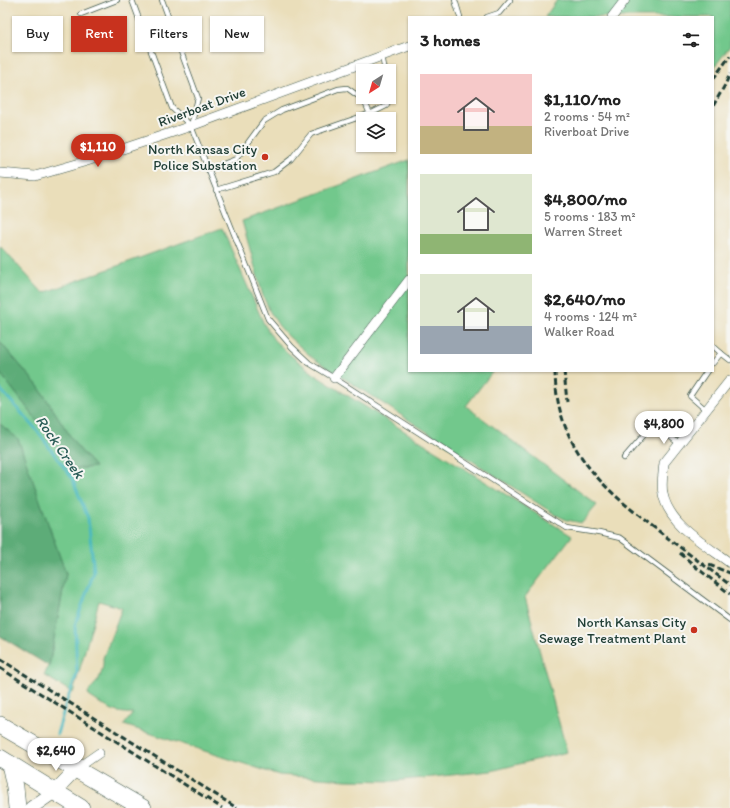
<!DOCTYPE html>
<html lang="en">
<head>
<meta charset="utf-8">
<style>
  :root { --surface:#fff; --page:#f2f2f2; --text:#222; --muted:#767676; --accent:#c8321e }
  body { margin:0; font-family:Itim,sans-serif; background:var(--page); color:var(--text); height:100vh; display:flex; flex-direction:column; font-size:15px; white-space:nowrap }
  * { box-sizing:border-box; margin:0 }
  p { font-size:13px; color:var(--muted) }
  .icon { flex:none; width:22px; height:22px; fill:none; stroke:currentColor; stroke-width:2; stroke-linecap:round; stroke-linejoin:round }
  .map { position:relative; flex:1; overflow:hidden }
  .panel { position:absolute; left:408px; top:16px; width:306px; height:356px; display:flex; flex-direction:column; background:var(--surface); border-radius:0px; box-shadow:0 1px 3px #0004 }
  .panel>* { flex:none }
  .guide { position:absolute; left:12px; top:16px; width:336px; height:36px; display:flex; gap:8px }
  .needle { width:26px; rotate:217deg }
  .buttons { position:absolute; left:356px; top:64px; display:grid; gap:8px }
  .buttons a { display:grid; place-items:center; width:40px; height:40px; border-radius:0px; background:var(--surface); box-shadow:0 1px 3px #0004; font-size:20px }
  .price { position:absolute; translate:-50% -34px; padding:0 9px; border-radius:14px; background:#fff; color:#222; font-size:13px; line-height:26px; filter:drop-shadow(0 1px 2px #0008) }
  .price::after { content:''; position:absolute; left:50%; top:24px; width:12px; height:9px; margin-left:-6px; background:inherit; clip-path:polygon(0 0,100% 0,50% 100%) }
  .price.current { background:var(--accent); color:#fff }
  ul { padding:0; list-style:none }
  li { display:flex; align-items:center; gap:12px; height:100px; padding:0 12px }
  li span { display:grid; place-items:center; flex:none; width:112px; height:80px; border-radius:0px; color:#555 }
  li>.icon { margin-inline-start:auto }
  span .icon { width:48px; height:48px; fill:#fffc; stroke-width:1 }
  li b { font-size:17px }
  h2 { display:flex; justify-content:space-between; align-items:center; height:48px; padding:0 12px; font-size:17px }
  .chip { padding:0 14px; border-radius:0px; background:var(--surface); box-shadow:0 1px 3px #0004; font-size:14px; line-height:36px }
  .chip.current { background:var(--accent); color:#fff }
  .map>svg:first-child { display:block }
  .green { fill:#72c88c; stroke:#488260 }
  .forest { fill:#5dac78; stroke:#3e7456 }
  .lines { fill:none; stroke-linecap:round; stroke-linejoin:round }
  .stream { stroke:#4ab9c1; stroke-width:3 }
  .lane-casing { stroke:#3d5548; stroke-width:6 }
  .street-casing { stroke:#3d5548; stroke-width:10 }
  .secondary-casing { stroke:#3d5548; stroke-width:14 }
  .highway-casing { stroke:#3d5548; stroke-width:18 }
  .lane { stroke:#fff; stroke-width:4.5 }
  .street { stroke:#fff; stroke-width:9 }
  .secondary { stroke:#fff; stroke-width:13 }
  .highway { stroke:#fff; stroke-width:17 }
  .rail { stroke:#1f3d34; stroke-width:3; stroke-dasharray:6 3; stroke-linecap:butt }
  .poi-dot { fill:#c8321e; stroke:#f6f6f2; stroke-width:1.5 }
  .labels { text-anchor:middle; dominant-baseline:central; stroke-width:4; stroke-linejoin:round; paint-order:stroke }
  .street-label { font-size:14px; fill:#1f3d34; stroke:#f6f6f2 }
  .poi-label { font-size:14px; fill:#1f3d34; stroke:#f6f6f2; text-anchor:end }
  .water-label { font-size:15px; font-style:italic; fill:#2a5c57; stroke:#f6f6f2 }
</style>
</head>
<body>
<div class="map">
<svg width="730" height="808" viewBox="0 0 730 808">
  <rect width="100%" height="100%" fill="#f6f6f2"/>
  <filter id="ink" filterUnits="userSpaceOnUse"><feTurbulence type="fractalNoise" baseFrequency=".025" numOctaves="2"/><feDisplacementMap in="SourceGraphic" scale="8" xChannelSelector="R" yChannelSelector="G"/><feConvolveMatrix kernelMatrix="1 2 1 2 8 2 1 2 1" color-interpolation-filters="sRGB"/></filter>
  <filter id="wash" filterUnits="userSpaceOnUse"><feTurbulence type="fractalNoise" baseFrequency=".012" numOctaves="4" result="noise"/><feDisplacementMap in="SourceGraphic" scale="16" xChannelSelector="R" yChannelSelector="G"/><feGaussianBlur stdDeviation="0.9" result="paint"/><feColorMatrix in="noise" values="0 0 0 0 0 0 0 0 0 0 0 0 0 0 0 0 0 1.4 0 .05"/><feComposite in="paint" operator="in"/></filter>
  <g filter="url(#wash)">
    <rect width="100%" height="100%" fill="#eadeba"/>
    <g class="green">
      <polygon points="557,0 730,0 730,46 713,69 713,17 545,17"/>
      <polygon points="409,160 409,371 493,371 466,406 597,505 582,523 567,520 556,515 314,359 289,337 279,326 270,312 263,296 242,221"/>
      <path d="M222,228l42,96 10,16 14,13 30,24 254,159 -47,61 42,155 -76,19 -98,10 -47,-1 -67,-5 -155,-50 9,-12c-18,2 -30,-8 -44,-17l-1,-3c2,-4 4,-5 6,-8 7,-6 10,-19 9,-27l19,-50 -23,-7 -26,92 -29,-18 5,-9 17,-92 -48,-135 -18,-15v-51l75,96 20,-2 -19,-22 -38,-59 -38,-44v-96l43,47z"/>
    </g>
    <g class="forest">
      <polygon points="0,342 38,386 76,445 95,467 75,469 0,373"/>
      <polygon points="0,424 18,439 66,574 49,666 0,636"/>
    </g>
    <g class="lines">
      <polyline class="stream" points="0,389 35,428 72,478 88,518 94,572 75,625 77,674 66,703 57,734"/>
    </g>
  </g>
  <g filter="url(#ink)">
    <g class="lines">
      <g class="lane-casing">
        <g id="lane">
          <polyline points="132,0 172,108 191,126 268,319 292,347 309,363 334,378 567,528 599,533 620,538 730,620"/>
          <polyline points="162,0 198,98 191,126"/>
          <polyline points="455,0 460,17"/>
          <polyline points="81,14 117,0"/>
          <polyline points="487,17 499,13 510,0"/>
          <polyline points="382,56 385,71"/>
          <polyline points="208,170 236,159 264,121 282,110 338,89 347,88 364,100 370,114"/>
          <polyline points="216,190 274,172 291,159 311,134 374,112 386,106 391,95 389,87"/>
          <polyline points="713,346 721,353"/>
          <polyline points="713,363 721,353 730,360"/>
          <polyline points="706,410 690,396 707,371"/>
          <polyline points="624,458 650,428 657,425 679,444"/>
        </g>
      </g>
      <g class="street-casing">
        <g id="street">
          <polyline points="612,17 625,0"/>
          <polyline points="0,173 35,176 87,161 191,126 409,46"/>
          <polyline points="334,378 409,280"/>
          <path d="M730,380l-66,83c-1,10 -3,21 -1,31 6,31 43,51 67,69"/>
          <polyline points="76,769 99,753"/>
        </g>
      </g>
      <g class="secondary-casing">
        <polyline id="secondary" points="31,808 54,792 76,769"/>
      </g>
      <g class="highway-casing">
        <g id="highway">
          <polyline points="0,725 143,808"/>
          <polyline points="0,758 81,808"/>
          <polyline points="10,764 15,787 17,808"/>
        </g>
      </g>
      <use href="#lane" class="lane"/>
      <use href="#street" class="street"/>
      <use href="#secondary" class="secondary"/>
      <use href="#highway" class="highway"/>
      <g class="rail">
        <polyline points="713,79 730,56"/>
        <polyline points="713,106 725,85 730,74"/>
        <path d="M555,371c1,77 48,118 105,161 23,18 47,35 70,53"/>
        <polyline points="564,371 567,402"/>
        <polyline points="680,553 696,567 730,594"/>
        <polyline points="709,565 730,573"/>
        <polyline points="0,659 237,808"/>
        <polyline points="0,668 222,808"/>
      </g>
    </g>
  </g>
  <g class="poi-dot">
    <circle cx="265" cy="157" r="4"/>
    <circle cx="694" cy="630" r="4"/>
  </g>
  <g class="labels">
    <g class="street-label">
      <text transform="translate(202 107) rotate(-20)">Riverboat Drive</text>
    </g>
    <g class="poi-label">
      <text x="257" y="149">North Kansas City<tspan x="257" dy="16">Police Substation</tspan></text>
      <text x="686" y="622">North Kansas City<tspan x="686" dy="16">Sewage Treatment Plant</tspan></text>
    </g>
    <g class="water-label">
      <text transform="translate(60 447) rotate(55)">Rock Creek</text>
    </g>
  </g>
</svg>
<div class="buttons">
<a><svg class="needle" viewBox="-14 -14 28 28"><path d="M0-13l5 13h-10z" fill="#e53935"/><path d="M0 13l5-13h-10z" fill="#767676"/></svg></a>
<a><svg class="icon" aria-label="layers" viewBox="0 0 24 24"><path d="M12 4l9 5-9 5-9-5zM3 14l9 5 9-5"/></svg></a>
</div>
<b class="price current" style="left:98px;top:168px">$1,110</b>
<b class="price" style="left:664px;top:445px">$4,800</b>
<b class="price" style="left:56px;top:772px">$2,640</b>
<div class="guide">
<a class="chip">Buy</a>
<a class="chip current">Rent</a>
<a class="chip">Filters</a>
<a class="chip">New</a>
</div>
<section class="panel">
<h2>3 homes<svg class="icon" aria-label="filters" viewBox="0 0 24 24"><path d="M4 7h16M4 17h16"/><circle cx="9" cy="7" r="2"/><circle cx="15" cy="17" r="2"/></svg></h2>
<ul>
<li><span style="background:linear-gradient(#f6c9c9 65%,#c2b280 0)"><svg class="icon" aria-label="home" viewBox="0 0 24 24"><path d="M3 11l9-7 9 7M6 9v11h12V9"/></svg></span><div><b>$1,110/mo</b><p>2 rooms · 54 m²</p><p>Riverboat Drive</p></div></li>
<li><span style="background:linear-gradient(#dfe7d0 75%,#8fb573 0)"><svg class="icon" aria-label="home" viewBox="0 0 24 24"><path d="M3 11l9-7 9 7M6 9v11h12V9"/></svg></span><div><b>$4,800/mo</b><p>5 rooms · 183 m²</p><p>Warren Street</p></div></li>
<li><span style="background:linear-gradient(#dfe7d0 65%,#9aa5b1 0)"><svg class="icon" aria-label="home" viewBox="0 0 24 24"><path d="M3 11l9-7 9 7M6 9v11h12V9"/></svg></span><div><b>$2,640/mo</b><p>4 rooms · 124 m²</p><p>Walker Road</p></div></li>
</ul>
</section>
</div>
</body>
</html>
